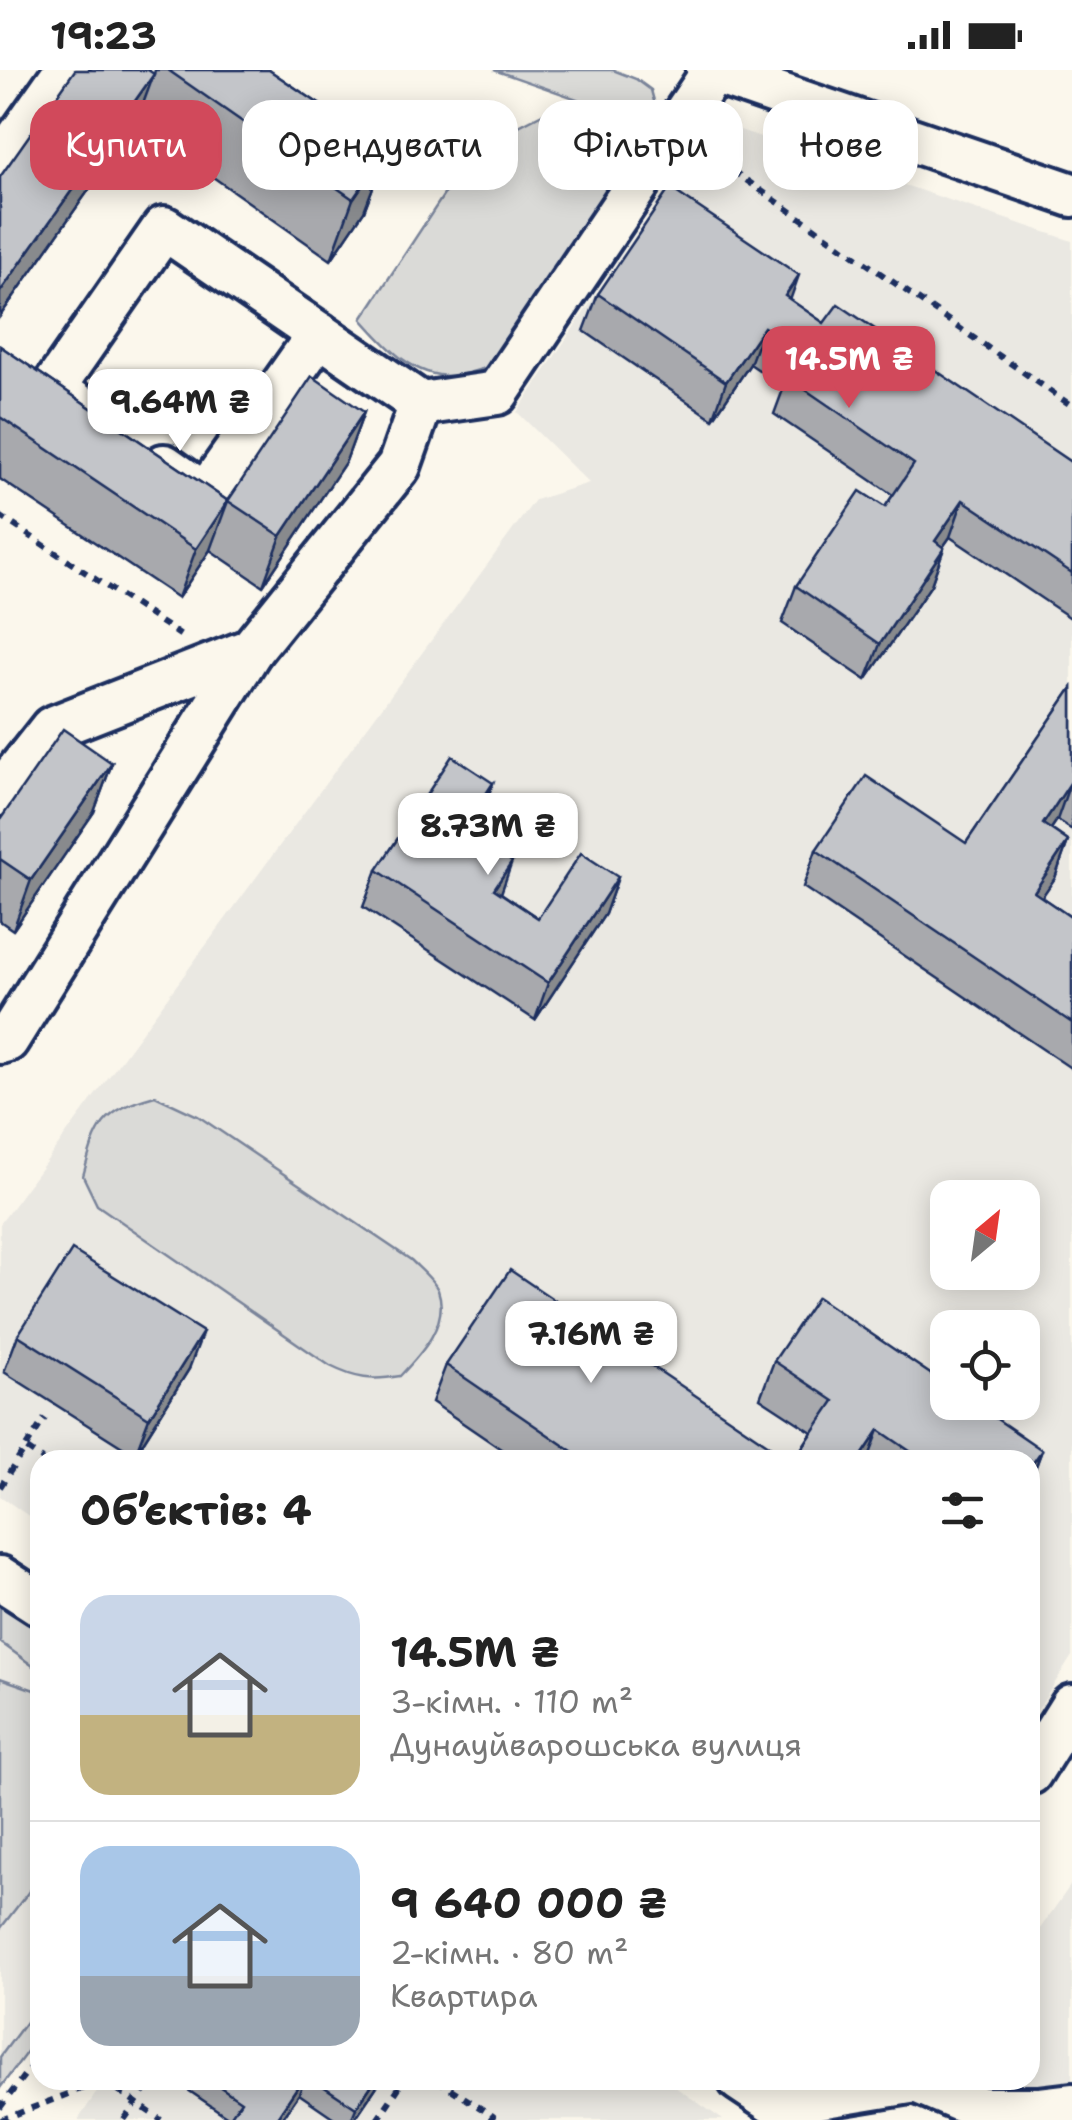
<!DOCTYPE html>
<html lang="uk">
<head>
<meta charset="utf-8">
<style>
  :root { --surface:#fff; --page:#f2f2f2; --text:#222; --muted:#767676; --line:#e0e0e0; --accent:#d1495b }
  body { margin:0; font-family:"Shantell Sans",sans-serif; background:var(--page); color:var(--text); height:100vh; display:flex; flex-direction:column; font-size:38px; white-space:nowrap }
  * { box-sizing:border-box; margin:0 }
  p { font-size:32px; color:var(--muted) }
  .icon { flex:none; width:55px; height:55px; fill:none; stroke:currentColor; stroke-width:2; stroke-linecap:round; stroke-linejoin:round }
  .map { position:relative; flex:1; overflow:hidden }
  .sheet { position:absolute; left:30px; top:1380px; width:1010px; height:640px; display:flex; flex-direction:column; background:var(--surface); border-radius:30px; box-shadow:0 5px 25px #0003 }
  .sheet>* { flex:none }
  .banner { position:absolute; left:30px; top:30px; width:1012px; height:90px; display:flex; gap:20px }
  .needle { width:65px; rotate:29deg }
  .fabs { position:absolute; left:930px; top:1110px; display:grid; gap:20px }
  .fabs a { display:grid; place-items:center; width:110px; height:110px; border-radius:20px; background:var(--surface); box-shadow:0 5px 25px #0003; font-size:50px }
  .price { position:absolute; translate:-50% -85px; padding:0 22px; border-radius:20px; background:#fff; color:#222; font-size:32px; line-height:65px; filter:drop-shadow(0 2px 5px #0008) }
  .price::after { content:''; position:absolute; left:50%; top:60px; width:30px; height:22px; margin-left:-15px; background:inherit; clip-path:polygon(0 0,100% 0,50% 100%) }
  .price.active { background:var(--accent); color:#fff }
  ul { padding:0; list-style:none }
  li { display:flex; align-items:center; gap:30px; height:250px; padding:0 50px }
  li+li { border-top:2px solid var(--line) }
  li span { display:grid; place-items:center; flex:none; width:280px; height:200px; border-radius:30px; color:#555 }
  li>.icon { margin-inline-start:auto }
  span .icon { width:120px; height:120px; fill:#fffc; stroke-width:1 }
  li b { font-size:42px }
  h2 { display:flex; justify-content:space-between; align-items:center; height:120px; padding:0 50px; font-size:42px }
  .tag { padding:0 35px; border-radius:30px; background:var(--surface); box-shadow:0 5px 25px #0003; font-size:35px; line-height:90px }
  .tag.active { background:var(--accent); color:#fff }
  .status { display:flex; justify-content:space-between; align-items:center; height:70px; padding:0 50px; background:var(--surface); direction:ltr }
  .status svg { height:28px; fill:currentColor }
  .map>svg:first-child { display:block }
  .built { fill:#eae8e2; fill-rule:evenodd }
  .green { fill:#dadad7; stroke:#7a849a; stroke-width:2.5 }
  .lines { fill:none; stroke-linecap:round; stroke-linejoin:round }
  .minor-casing { stroke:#1b2f5e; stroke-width:50 }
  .path { stroke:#1b2f5e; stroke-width:6; stroke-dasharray:8 8; stroke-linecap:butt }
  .minor { stroke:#fbf7ec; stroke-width:42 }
  .wall { fill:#a8a9ad; stroke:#1b2f5e; stroke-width:2.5 }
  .shaded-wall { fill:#888a8d; stroke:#1b2f5e; stroke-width:2.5 }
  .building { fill:#c3c5c9; stroke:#1b2f5e; stroke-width:2.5 }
</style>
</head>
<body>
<div class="status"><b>19:23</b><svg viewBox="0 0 49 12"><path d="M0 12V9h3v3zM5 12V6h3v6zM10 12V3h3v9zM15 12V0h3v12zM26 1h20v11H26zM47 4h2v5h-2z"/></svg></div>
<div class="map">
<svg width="1072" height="2050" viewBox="0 0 1072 2050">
  <rect width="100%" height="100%" fill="#fbf7ec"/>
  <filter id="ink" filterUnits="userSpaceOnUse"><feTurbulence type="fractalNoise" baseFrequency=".01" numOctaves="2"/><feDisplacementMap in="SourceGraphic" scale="20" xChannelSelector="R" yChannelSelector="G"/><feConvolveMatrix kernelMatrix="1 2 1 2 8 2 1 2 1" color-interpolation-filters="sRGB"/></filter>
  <g filter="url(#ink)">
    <g class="built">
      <path d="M713,51l359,120v1415l-42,66v-262h-990v64l-40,-28v-272l535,-724 54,-17 -72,-71zM948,1128h74v74h-74zM948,1258h74v74h-74z"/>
      <polygon points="0,1572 40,1601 40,1933 0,1987"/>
      <polygon points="1072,1813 1072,2050 951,2050 948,2010 1030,2010 1030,1873"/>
      <polygon points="105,2010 665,2010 723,2050 78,2050"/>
    </g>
    <g class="green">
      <polygon points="494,0 613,0 636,9 651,20 655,35 654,56"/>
      <path d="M548,41l98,36 -154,219c-12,3 -26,9 -39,10 -41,1 -66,-29 -91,-57l112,-170z"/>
      <path d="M155,1026l43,20 213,144c8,8 22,19 27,30 12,33 -17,64 -38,86 -28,5 -44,3 -70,-10l-233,-161 -14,-29c14,-51 18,-65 72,-80z"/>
      <polygon points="0,1531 40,1558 40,1601 0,1572"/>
      <polygon points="0,1608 40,1622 40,1807 0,1859"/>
      <polygon points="40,1933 40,1964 0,2018 0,1987"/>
    </g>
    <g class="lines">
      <g class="minor-casing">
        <g id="minor">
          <polyline points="708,0 1072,125"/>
          <polyline points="0,94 66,0"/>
          <polyline points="94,347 53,318 164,158 421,334 497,323 713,2"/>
          <polyline points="164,396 205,425 319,264"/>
          <polyline points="0,724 52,658 251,580 399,396 421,334"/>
          <polyline points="0,972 7,970 251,580"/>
          <polyline points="0,1508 40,1534"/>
          <polyline points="1030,1703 1072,1636"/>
          <polyline points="740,2010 776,2034 916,2011 981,2039 1039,2039 1072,2035"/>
        </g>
      </g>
      <g class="path">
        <polyline points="720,92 1072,336"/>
        <polyline points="0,446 183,567"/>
        <polyline points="27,1379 43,1390"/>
        <polyline points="0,1417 45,1348"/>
        <polyline points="437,2010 493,2046 490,2050"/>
        <polyline points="105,2011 161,2050"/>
        <polyline points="0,2038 40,1984"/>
        <polyline points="1,2050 104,2010"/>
        <polyline points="124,2050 152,2010"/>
        <polyline points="377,2050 404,2010"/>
      </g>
      <use href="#minor" class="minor"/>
    </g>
    <g class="wall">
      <polygon points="155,0 269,0 387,80 364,141 331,190 136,53 0,246 0,107 154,4"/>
      <polygon points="598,224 790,230 824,253 1072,393 1072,549 950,467 943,477 944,478 931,515 866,610 782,553 796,516 885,437 893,425 774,344 784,317 750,294 713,349 584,261"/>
      <polygon points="0,276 228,431 364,342 346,391 263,516 210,480 178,528 0,409"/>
      <polygon points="1072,618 1072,760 1057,750 1051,759 1068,771 1055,808 1041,827 1072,848 1072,999 803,817 816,780 966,773"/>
      <polygon points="112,693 94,742 13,860 0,851 0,750"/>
      <polygon points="493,713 479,750 470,764 501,823 538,848 618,807 605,844 535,950 363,837 377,800"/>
      <polygon points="18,1265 189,1299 135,1385 4,1302"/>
      <polygon points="774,1291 1042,1380 1030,1412 1030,1390 794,1390 812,1362 760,1328"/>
      <polygon points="446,1295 791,1390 517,1390 432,1332"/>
      <polygon points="188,2010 381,2010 354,2050 337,2050 299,2024 281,2050 228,2050 229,2048 185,2018"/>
    </g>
    <g class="shaded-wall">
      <polygon points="154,4 136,53 0,246 0,222"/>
      <polygon points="387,80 364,141 331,190 353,129"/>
      <polygon points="799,205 786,242 771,263 785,226"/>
      <polygon points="764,257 750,294 713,349 726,312"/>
      <polygon points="364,342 346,391 263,516 281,466"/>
      <polygon points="963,430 950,467 921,508 935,471"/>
      <polygon points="228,431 210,480 178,528 196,479"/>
      <polygon points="944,478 931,515 866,610 880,574"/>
      <polygon points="112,693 94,742 13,860 31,810"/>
      <polygon points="493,713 479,750 449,796 463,759"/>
      <polygon points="1070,713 1057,750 1029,791 1043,754"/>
      <polygon points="1068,771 1055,808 1020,859 1034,822"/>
      <polygon points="512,792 499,829 494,819"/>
      <polygon points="618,807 605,844 535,950 548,913"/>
      <polygon points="203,1262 189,1299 135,1385 149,1348"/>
      <polygon points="879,1360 868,1390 859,1390"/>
      <polygon points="1042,1380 1030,1412 1030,1397"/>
      <polygon points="302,2010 304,2010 299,2024 281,2050 275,2050"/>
      <polygon points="375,2010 381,2010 354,2050 351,2050 356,2038"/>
    </g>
    <g class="building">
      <polygon points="75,0 148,0 154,4 0,222 0,107"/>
      <polygon points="168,0 269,0 387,80 353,129"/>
      <polygon points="670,118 799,205 785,226 824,253 838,234 1072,393 1072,503 963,430 935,471 944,478 880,574 796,516 860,421 885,437 914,394 787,307 803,284 764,257 726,312 598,224"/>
      <polygon points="0,276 228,431 312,306 364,342 281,466 228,431 196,479 0,347"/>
      <polygon points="1072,618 1072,714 1070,713 1043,754 1068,771 1034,822 1072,848 1072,953 816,780 866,706 966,773"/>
      <polygon points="63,659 112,693 31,810 0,789 0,750"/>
      <polygon points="452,686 493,713 463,759 512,792 494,819 538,848 581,783 618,807 548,913 377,800"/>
      <polygon points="72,1180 203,1262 149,1348 18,1265"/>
      <polygon points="510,1200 791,1390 585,1390 446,1295"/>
      <polygon points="817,1227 948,1316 948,1332 972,1332 1042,1380 1030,1397 1030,1390 923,1390 879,1360 859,1390 794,1390 834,1331 774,1291"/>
      <polygon points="210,2010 302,2010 275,2050 228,2050 241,2031"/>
      <polygon points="314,2010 375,2010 356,2038"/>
    </g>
  </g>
</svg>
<div class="fabs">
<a><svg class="needle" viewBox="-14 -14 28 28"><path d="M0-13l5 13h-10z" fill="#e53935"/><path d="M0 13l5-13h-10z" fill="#767676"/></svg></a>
<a><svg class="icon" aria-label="locate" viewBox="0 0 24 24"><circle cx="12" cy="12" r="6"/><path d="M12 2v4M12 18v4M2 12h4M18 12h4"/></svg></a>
</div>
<b class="price active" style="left:849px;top:341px">14.5M ₴</b>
<b class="price" style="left:180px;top:384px">9.64M ₴</b>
<b class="price" style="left:488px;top:808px">8.73M ₴</b>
<b class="price" style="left:591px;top:1316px">7.16M ₴</b>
<div class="banner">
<a class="tag active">Купити</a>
<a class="tag">Орендувати</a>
<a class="tag">Фільтри</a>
<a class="tag">Нове</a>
</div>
<section class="sheet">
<h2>Об’єктів: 4<svg class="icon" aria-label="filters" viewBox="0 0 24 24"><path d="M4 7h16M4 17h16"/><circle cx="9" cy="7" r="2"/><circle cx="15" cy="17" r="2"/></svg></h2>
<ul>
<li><span style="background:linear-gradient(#c9d6e8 60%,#c2b280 0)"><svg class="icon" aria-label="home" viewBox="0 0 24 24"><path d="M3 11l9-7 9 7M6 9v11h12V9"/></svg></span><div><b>14.5M ₴</b><p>3-кімн. · 110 m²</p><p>Дунауйварошська вулиця</p></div></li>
<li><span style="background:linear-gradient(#a9c7e8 65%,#9aa5b1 0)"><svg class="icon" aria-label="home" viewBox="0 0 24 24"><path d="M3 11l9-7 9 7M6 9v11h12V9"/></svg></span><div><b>9 640 000 ₴</b><p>2-кімн. · 80 m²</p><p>Квартира</p></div></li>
</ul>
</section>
</div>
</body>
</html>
